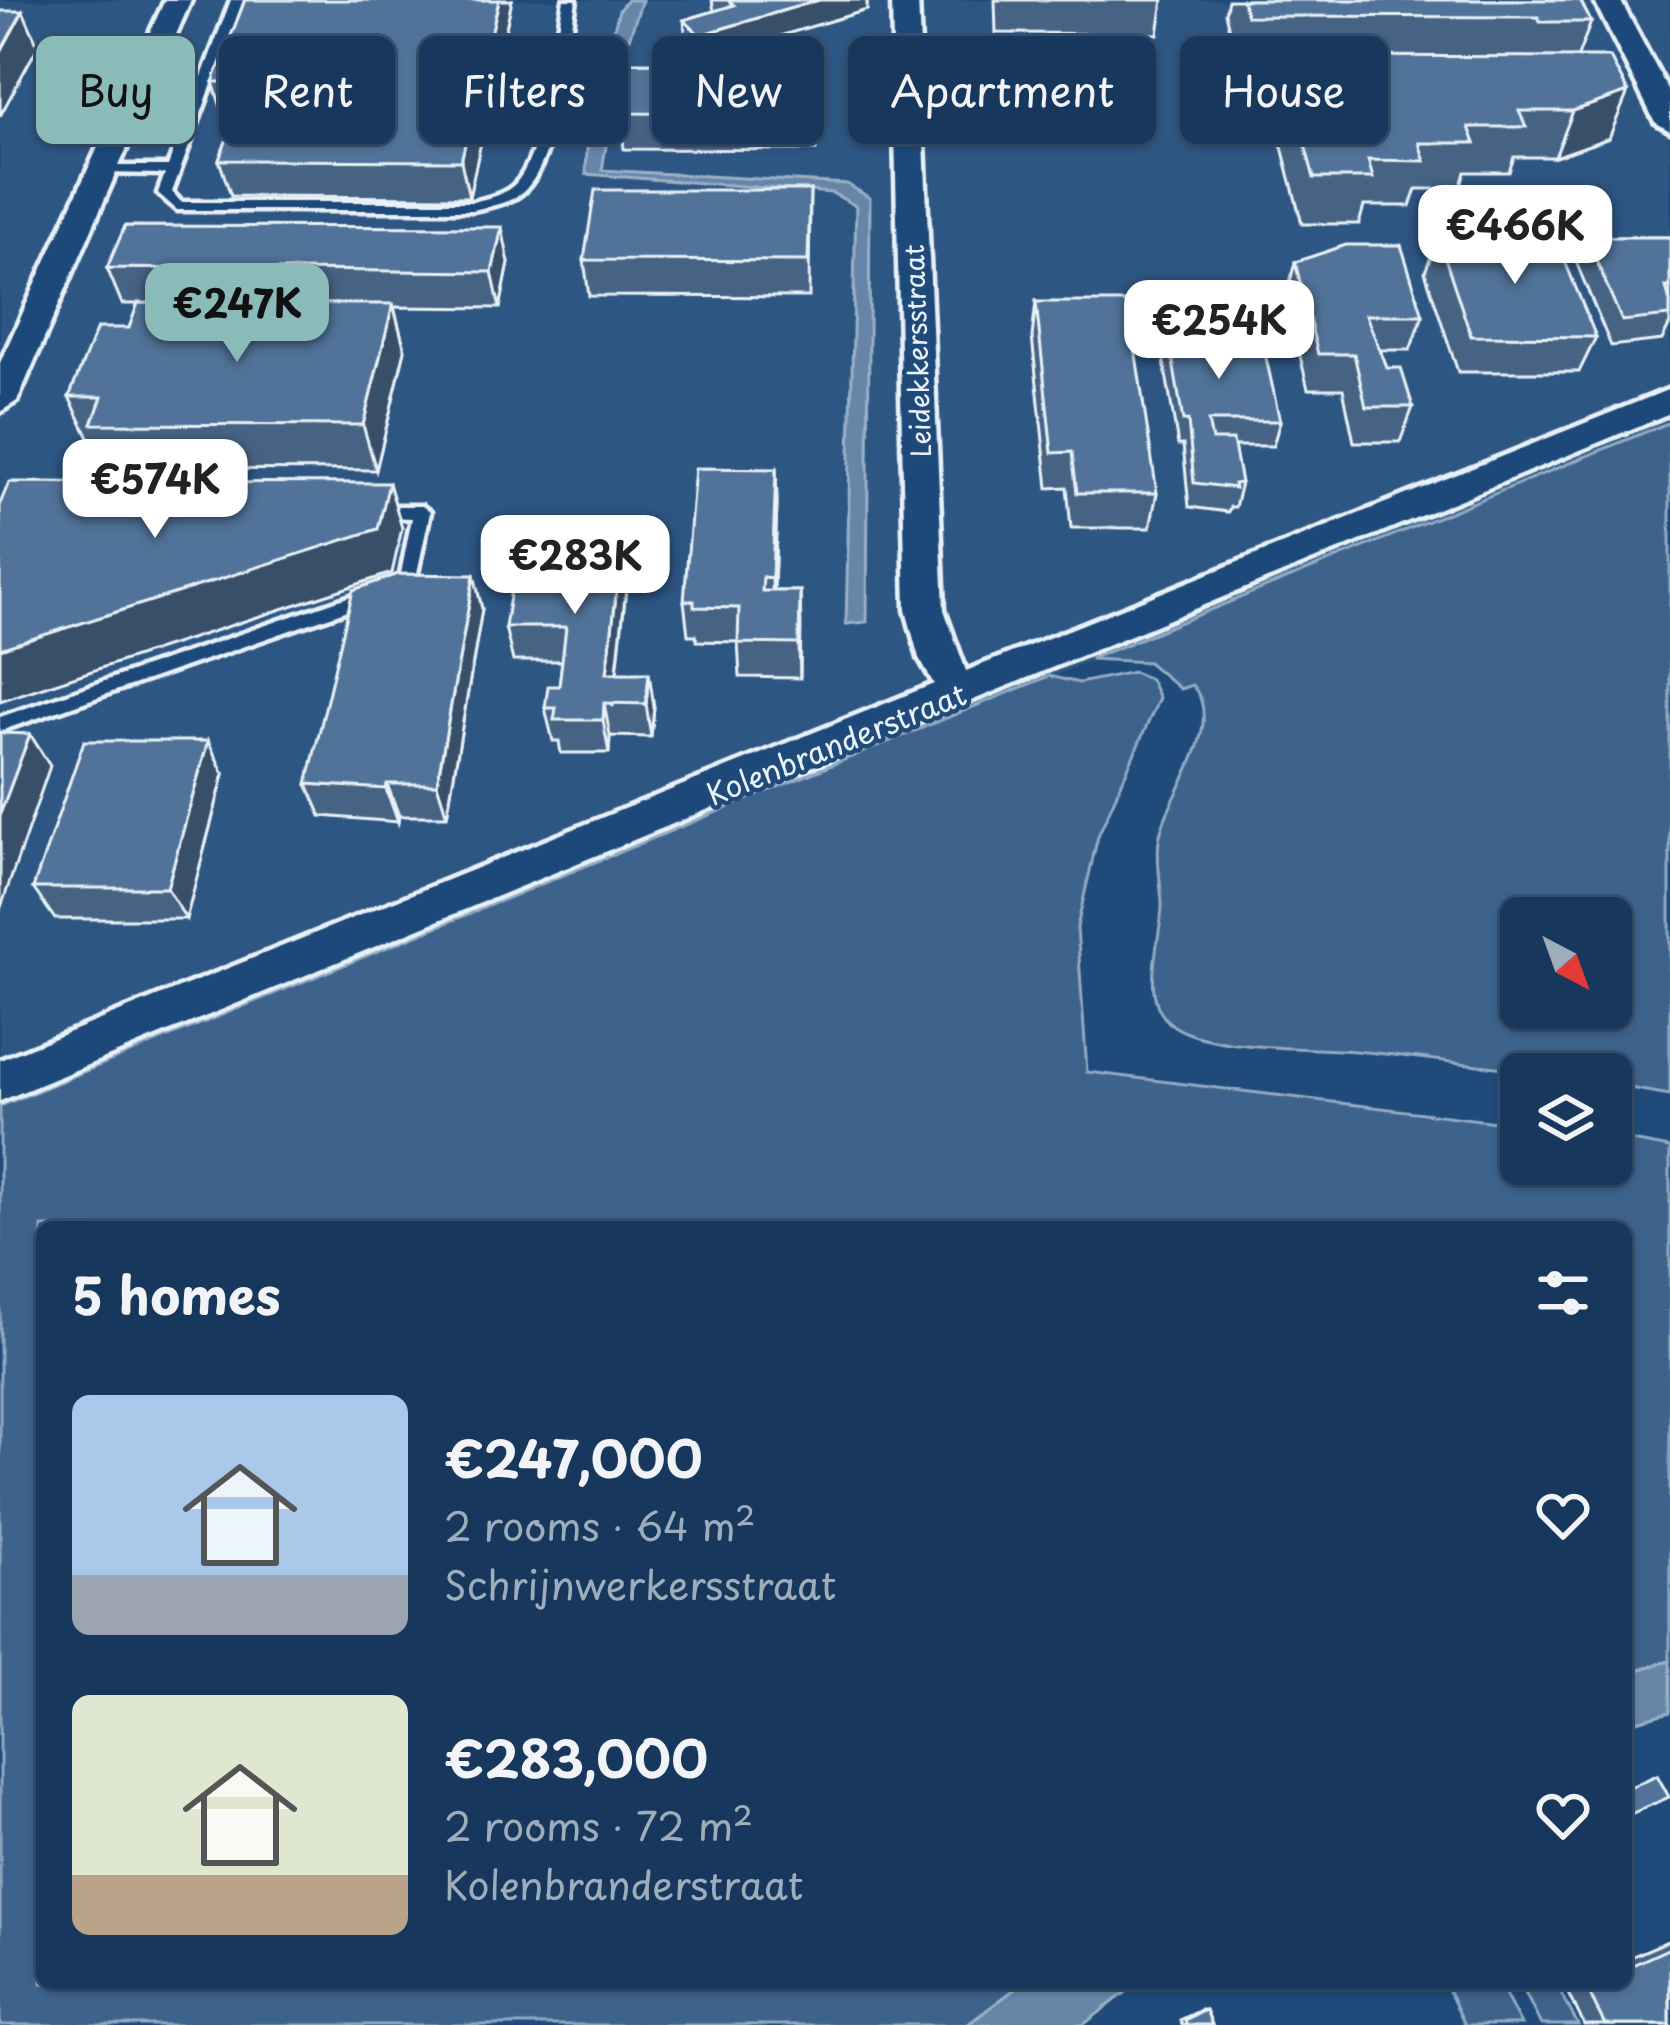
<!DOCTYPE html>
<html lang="en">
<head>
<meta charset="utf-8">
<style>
  :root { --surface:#17385c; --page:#203f62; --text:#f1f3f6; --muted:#9eacbb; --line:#365272; --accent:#8bbbb9 }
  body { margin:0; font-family:"Playpen Sans",sans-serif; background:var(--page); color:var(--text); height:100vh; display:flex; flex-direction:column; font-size:45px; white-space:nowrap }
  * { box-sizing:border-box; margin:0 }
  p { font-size:39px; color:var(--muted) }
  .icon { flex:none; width:66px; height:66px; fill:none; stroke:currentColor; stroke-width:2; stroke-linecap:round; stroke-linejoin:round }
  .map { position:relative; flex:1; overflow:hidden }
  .sheet { position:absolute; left:36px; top:1221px; width:1596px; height:768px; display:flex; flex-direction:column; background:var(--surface); border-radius:18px; box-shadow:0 3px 9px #0004,0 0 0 3px var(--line) }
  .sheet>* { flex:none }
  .top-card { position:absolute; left:36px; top:36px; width:1599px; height:108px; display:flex; gap:24px }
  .needle { width:78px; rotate:139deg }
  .buttons { position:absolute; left:1500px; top:897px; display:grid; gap:24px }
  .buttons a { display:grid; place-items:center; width:132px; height:132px; border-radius:18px; background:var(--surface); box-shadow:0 3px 9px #0004,0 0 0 3px var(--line); font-size:60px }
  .price { position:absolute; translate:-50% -102px; padding:0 27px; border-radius:24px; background:#fff; color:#222; font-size:39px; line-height:78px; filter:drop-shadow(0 3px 6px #0008) }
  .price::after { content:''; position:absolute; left:50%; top:72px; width:36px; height:27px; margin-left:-18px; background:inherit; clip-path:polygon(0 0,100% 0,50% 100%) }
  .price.current { background:var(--accent); color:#111 }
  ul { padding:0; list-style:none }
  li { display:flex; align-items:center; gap:36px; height:300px; padding:0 36px }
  li span { display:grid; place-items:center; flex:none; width:336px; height:240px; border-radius:18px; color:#555 }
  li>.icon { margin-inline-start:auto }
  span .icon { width:144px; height:144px; fill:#fffc; stroke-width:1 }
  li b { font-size:51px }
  h2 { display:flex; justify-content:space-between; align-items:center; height:144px; padding:0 36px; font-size:51px }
  .chip { padding:0 42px; border-radius:18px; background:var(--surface); box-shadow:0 3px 9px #0004,0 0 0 3px var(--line); font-size:42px; line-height:108px }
  .chip.current { background:var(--accent); color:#111 }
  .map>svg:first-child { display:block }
  .built { fill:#2e5683 }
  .green { fill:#3c628c; stroke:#92aac2; stroke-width:3; fill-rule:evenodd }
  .water { fill:#6685a7; stroke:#9ab0c7; stroke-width:3 }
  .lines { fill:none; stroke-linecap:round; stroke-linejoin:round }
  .lane-casing { stroke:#e8f1f8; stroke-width:9 }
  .street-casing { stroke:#e8f1f8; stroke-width:9 }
  .lane { fill:#1f4a7a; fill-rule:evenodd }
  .street { fill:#1f4a7a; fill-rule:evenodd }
  .wall { fill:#466384; stroke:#e8f1f8; stroke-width:3 }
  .shaded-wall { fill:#39506b; stroke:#e8f1f8; stroke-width:3 }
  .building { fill:#517399; stroke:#e8f1f8; stroke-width:3 }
  .labels { text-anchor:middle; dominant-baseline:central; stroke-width:9; stroke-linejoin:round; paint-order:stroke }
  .far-street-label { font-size:27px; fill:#e8f1f8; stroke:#1f4a7a }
  .street-label { font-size:30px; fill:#e8f1f8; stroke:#1f4a7a }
</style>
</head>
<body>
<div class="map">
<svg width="1670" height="2025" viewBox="0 0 1670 2025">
  <rect width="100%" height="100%" fill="#1f4a7a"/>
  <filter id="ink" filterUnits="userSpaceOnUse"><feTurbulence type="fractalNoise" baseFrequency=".00833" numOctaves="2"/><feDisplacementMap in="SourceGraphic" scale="24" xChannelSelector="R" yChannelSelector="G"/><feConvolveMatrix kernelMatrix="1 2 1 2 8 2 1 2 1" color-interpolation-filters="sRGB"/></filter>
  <g filter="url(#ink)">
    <polygon class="built" points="0,0 1670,0 1670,438 1093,659 0,1135"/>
    <g class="green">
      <path d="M1670,422v673l-59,-10v-11c-87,0 -170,-15 -256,-23 -46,-4 -144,0 -181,-25 -38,-25 -12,-86 -12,-122 -1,-21 -6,-44 -3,-64 6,-43 70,-113 33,-155l-12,4 -32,-27 -58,-3zM1521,918h90v90h-90z"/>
      <polygon points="1133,672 1150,679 1159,698 1098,836 1077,927 1087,1072 1521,1125 1521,1164 1611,1164 1611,1137 1670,1148 1670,1661 1626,1673 1626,1227 42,1227 42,1983 1023,1983 967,2025 0,2025 0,1106 1049,676 1079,683"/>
      <polygon points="1445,1983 1499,1983 1521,2025 1465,2025"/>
      <polygon points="1520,1983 1556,1983 1578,2025 1541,2025"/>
    </g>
    <g class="water">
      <polygon points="627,0 642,0 620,65 602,170 847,184 870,198 867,622 846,624 856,206 832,193 586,174 588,128 619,10"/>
      <polygon points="1670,1661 1670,1712 1626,1724 1626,1673"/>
      <polygon points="1023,1983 1138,1983 1083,2025 967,2025"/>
    </g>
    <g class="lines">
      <g class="lane-casing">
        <g id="lane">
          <path d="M231,0h12l-71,192 9,10h292c15,-4 32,-7 43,-19 29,-32 39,-139 48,-183h12c-8,47 -18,158 -51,190 -13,13 -34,16 -52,20h-296l-19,-17 7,-19 -67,-1 -2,-3 7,-4h65z"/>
          <polygon points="368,506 422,506 430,512 414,587 0,731 0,717 400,579 412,518 362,516 360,512"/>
        </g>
      </g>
      <g class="street-casing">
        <g id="street">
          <polygon points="165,0 191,0 17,401 0,412 0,363"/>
          <polygon points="892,0 918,0 944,610 966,671 1670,389 1670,413 0,1101 0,1060 934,684 919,658 906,610"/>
          <polygon points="1594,0 1620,0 1670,94 1670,131 1655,122"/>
        </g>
      </g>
      <use href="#lane" class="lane"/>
      <use href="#street" class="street"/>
    </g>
    <g class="wall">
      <polygon points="512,0 469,197 231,196 219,160 235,117 224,117 213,82"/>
      <polygon points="712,0 867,0 867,10 702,59 686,44 684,20 714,11"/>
      <polygon points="995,0 1163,0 1158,34 996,33"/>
      <polygon points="1228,0 1580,0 1591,22 1578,56 1609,138 1555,157 1514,157 1509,172 1465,172 1460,189 1416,189 1410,206 1364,206 1359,224 1302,224 1270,101 1279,62 1237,61 1225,13"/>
      <polygon points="817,98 816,150 624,149 620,113"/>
      <polygon points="810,190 809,297 589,296 584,260"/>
      <polygon points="1438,237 1596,337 1579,372 1458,372 1425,272"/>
      <polygon points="1586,237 1670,237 1670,324 1662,340 1611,346 1576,262"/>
      <polygon points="1295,262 1423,315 1410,350 1380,350 1387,368 1413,407 1400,442 1354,442 1343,389 1308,389 1286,298"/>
      <polygon points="509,263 500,308 394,307 405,350 376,470 113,469 100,442 91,442 69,397 129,328 138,304 122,304 107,268"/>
      <polygon points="1036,302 1157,493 1150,528 1071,528 1067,487 1048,488 1032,337"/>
      <polygon points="1164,308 1280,421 1273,446 1234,446 1241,483 1235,507 1230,507 1228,512 1189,507 1183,445 1178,445 1159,332"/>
      <polygon points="776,469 777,504 774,591 800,591 800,678 740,677 738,642 697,641 696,635 688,635 684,601"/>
      <polygon points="628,569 617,673 654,707 651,737 610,736 609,753 561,753 559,741 553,741 545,708 559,686 562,661 513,661 505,627"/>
      <polygon points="474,575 482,609 447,816 399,816 398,822 321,816 307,784"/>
      <polygon points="224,774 186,919 55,919 33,888"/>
      <polygon points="1670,1940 1670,2025 1584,2025 1564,1983 1626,1983 1626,1959"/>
      <polygon points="1201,2010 1206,2010 1212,2025 1182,2025 1180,2020"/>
    </g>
    <g class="shaded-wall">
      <polygon points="499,0 512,0 469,197 461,161"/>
      <polygon points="819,0 867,0 867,10 702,59 700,35"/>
      <polygon points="23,11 38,46 0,116 0,53"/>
      <polygon points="1628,92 1609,138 1555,157 1573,111"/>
      <polygon points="502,227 509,263 500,308 492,272"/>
      <polygon points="393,304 405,350 376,470 363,425"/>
      <polygon points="776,469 777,504 773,612 772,578"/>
      <polygon points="389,483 402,528 392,573 0,701 0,649"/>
      <polygon points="623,534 628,569 613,707 607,673"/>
      <polygon points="474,575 482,609 447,816 437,784"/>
      <polygon points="800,591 801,626 800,678 799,644"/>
      <polygon points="649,673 654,707 651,737 646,704"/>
      <polygon points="604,703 610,736 609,753 603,720"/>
      <polygon points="30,734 50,766 0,910 0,814"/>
      <polygon points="208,741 224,774 186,919 167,888"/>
      <polygon points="387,784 399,816 398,822 386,789"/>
    </g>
    <g class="building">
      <polygon points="245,0 499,0 461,161 219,160 249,82 213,82"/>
      <polygon points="728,0 819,0 700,35 684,20 734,5"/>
      <polygon points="1242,0 1580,0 1591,22 1540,22 1538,17 1247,16"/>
      <polygon points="0,11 23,11 0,53"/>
      <polygon points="1281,56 1610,57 1628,92 1573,111 1519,111 1526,127 1469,127 1475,143 1419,143 1425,161 1368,160 1373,178 1314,178"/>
      <polygon points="629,62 817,63 815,114 620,113"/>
      <polygon points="595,190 810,190 808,261 584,260"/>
      <polygon points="125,226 502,227 492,272 107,268"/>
      <polygon points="1438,237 1555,237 1596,337 1471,336"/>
      <polygon points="1586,237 1670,237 1670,287 1666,287 1670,302 1670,316 1622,321"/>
      <polygon points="1346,245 1401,245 1423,315 1366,315 1387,368 1401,368 1413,407 1366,407 1354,354 1318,354 1295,262"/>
      <polygon points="1036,302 1128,302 1157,493 1077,493 1072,452 1052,453"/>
      <polygon points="138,303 393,304 363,425 92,424 102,397 69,397 97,328 129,328"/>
      <polygon points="1164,308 1255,308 1280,421 1208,421 1212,440 1233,440 1241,483 1234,484 1235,488 1194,483 1188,421 1183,421"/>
      <polygon points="695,468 776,469 772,578 763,577 762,591 800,591 799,644 738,643 739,608 694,607 694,601 684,601"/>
      <polygon points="9,482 389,483 378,529 0,649 0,504"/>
      <polygon points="520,534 623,534 607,673 649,673 646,704 604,703 603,720 554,720 556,708 545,708 548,686 559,686 566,627 505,627"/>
      <polygon points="398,574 474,575 437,784 387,784 386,789 307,784 353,590"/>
      <polygon points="0,733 30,734 0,814"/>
      <polygon points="84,741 208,741 167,888 33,888"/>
      <polygon points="1657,1775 1669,1797 1626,1816 1626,1789"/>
      <polygon points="1670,1948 1670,2025 1605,2025 1584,1983 1626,1983 1626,1968"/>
      <polygon points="1206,2010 1212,2025 1187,2025 1185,2020"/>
    </g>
  </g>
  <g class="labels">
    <g class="far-street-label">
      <text transform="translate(916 351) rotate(-92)">Leidekkersstraat</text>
    </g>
    <g class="street-label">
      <text transform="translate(836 743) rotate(-22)">Kolenbranderstraat</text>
    </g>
  </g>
</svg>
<div class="buttons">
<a><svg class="needle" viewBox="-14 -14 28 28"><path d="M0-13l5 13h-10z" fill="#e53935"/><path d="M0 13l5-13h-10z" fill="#9eacbb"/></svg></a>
<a><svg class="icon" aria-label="layers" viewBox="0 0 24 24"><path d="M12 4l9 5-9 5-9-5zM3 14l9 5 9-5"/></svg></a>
</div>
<b class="price" style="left:1515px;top:287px">€466K</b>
<b class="price current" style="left:237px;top:365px">€247K</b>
<b class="price" style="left:1219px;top:382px">€254K</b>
<b class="price" style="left:155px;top:541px">€574K</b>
<b class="price" style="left:575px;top:617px">€283K</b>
<div class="top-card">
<a class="chip current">Buy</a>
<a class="chip">Rent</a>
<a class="chip">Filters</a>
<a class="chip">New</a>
<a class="chip">Apartment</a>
<a class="chip">House</a>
</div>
<section class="sheet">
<h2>5 homes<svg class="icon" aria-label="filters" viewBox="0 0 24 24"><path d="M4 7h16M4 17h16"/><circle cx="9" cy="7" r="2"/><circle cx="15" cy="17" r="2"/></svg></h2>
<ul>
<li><span style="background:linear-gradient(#a9c7e8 75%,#9aa5b1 0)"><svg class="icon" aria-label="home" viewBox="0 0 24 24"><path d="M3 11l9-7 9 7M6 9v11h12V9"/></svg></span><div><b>€247,000</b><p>2 rooms · 64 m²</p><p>Schrijnwerkersstraat</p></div><svg class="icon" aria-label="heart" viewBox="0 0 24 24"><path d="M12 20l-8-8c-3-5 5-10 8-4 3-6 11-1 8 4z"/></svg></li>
<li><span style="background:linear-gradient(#dfe7d0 75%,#b9a48a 0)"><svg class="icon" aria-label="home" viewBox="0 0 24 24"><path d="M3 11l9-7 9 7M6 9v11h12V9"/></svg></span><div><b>€283,000</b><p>2 rooms · 72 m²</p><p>Kolenbranderstraat</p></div><svg class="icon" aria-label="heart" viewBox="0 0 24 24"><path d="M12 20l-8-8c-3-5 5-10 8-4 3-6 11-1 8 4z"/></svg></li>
</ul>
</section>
</div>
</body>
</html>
